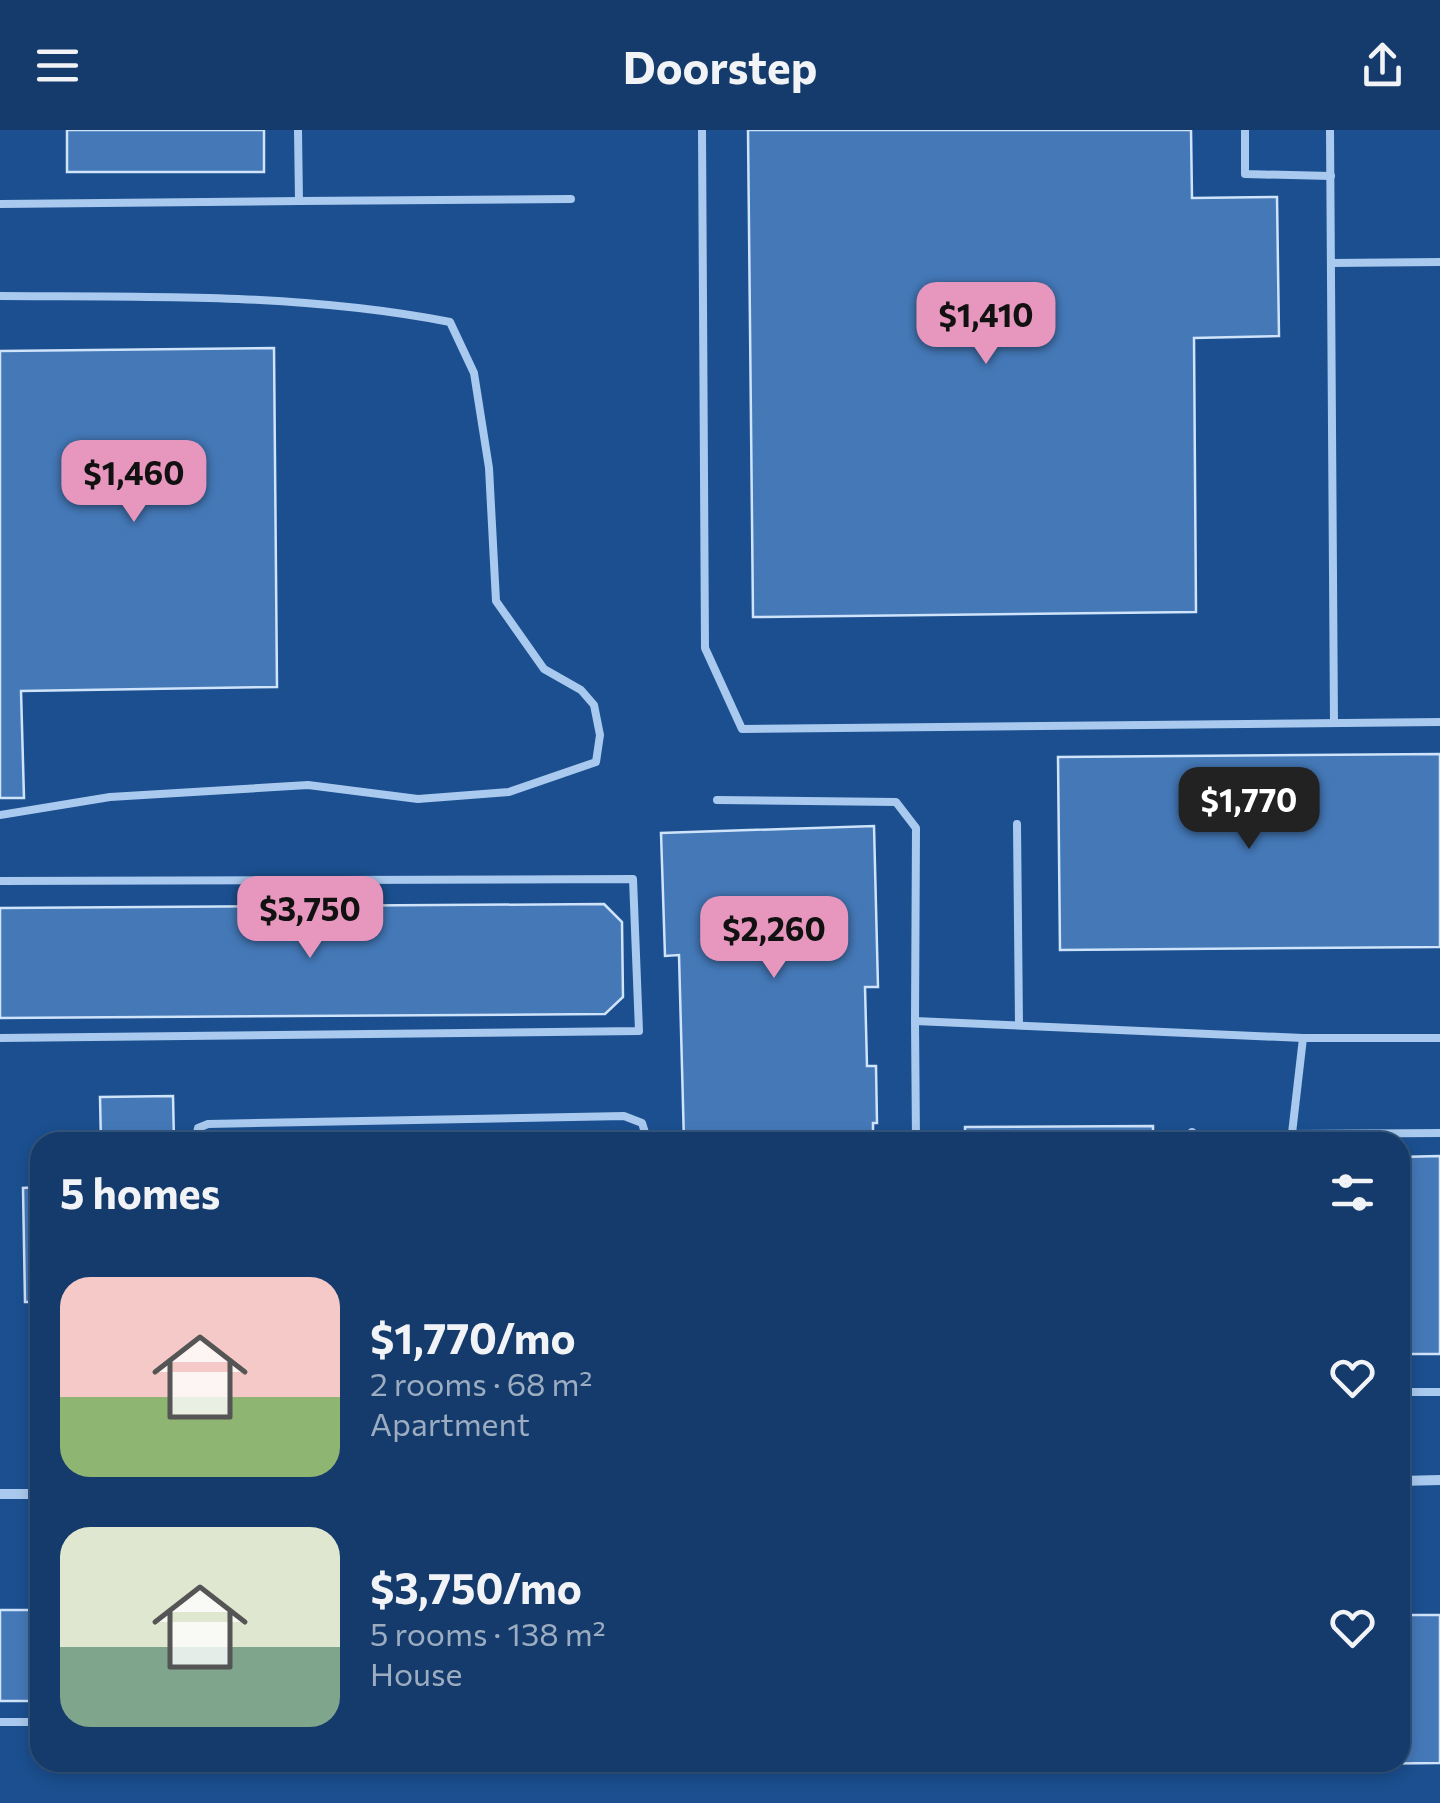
<!DOCTYPE html>
<html lang="en">
<head>
<meta charset="utf-8">
<style>
  :root { --surface:#143b6b; --page:#1d4271; --text:#f1f3f6; --muted:#9dadc1; --line:#33557e; --accent:#e797bd }
  body { margin:0; font-family:Commissioner,sans-serif; background:var(--page); color:var(--text); height:100vh; display:flex; flex-direction:column; font-size:38px; white-space:nowrap }
  * { box-sizing:border-box; margin:0 }
  p { font-size:32px; color:var(--muted) }
  .icon { flex:none; width:55px; height:55px; fill:none; stroke:currentColor; stroke-width:2; stroke-linecap:round; stroke-linejoin:round }
  .map { position:relative; flex:1; overflow:hidden }
  .sheet { position:absolute; left:30px; top:1002px; width:1380px; height:640px; display:flex; flex-direction:column; background:var(--surface); border-radius:30px; box-shadow:0 5px 15px #0003,0 0 0 2px var(--line) }
  .sheet>* { flex:none }
  .price { position:absolute; translate:-50% -85px; padding:0 22px; border-radius:20px; background:var(--accent); color:#111; font-size:32px; line-height:65px; filter:drop-shadow(0 2px 5px #0008) }
  .price::after { content:''; position:absolute; left:50%; top:60px; width:30px; height:22px; margin-left:-15px; background:inherit; clip-path:polygon(0 0,100% 0,50% 100%) }
  .price.active { background:#222; color:#fff }
  ul { padding:0; list-style:none }
  li { display:flex; align-items:center; gap:30px; height:250px; padding:0 30px }
  li span { display:grid; place-items:center; flex:none; width:280px; height:200px; border-radius:30px; color:#555 }
  li>.icon { margin-inline-start:auto }
  span .icon { width:120px; height:120px; fill:#fffc; stroke-width:1 }
  li b { font-size:42px }
  h2 { display:flex; justify-content:space-between; align-items:center; height:120px; padding:0 30px; font-size:42px }
  header { display:flex; justify-content:space-between; align-items:center; height:130px; padding:0 30px; background:var(--surface); font-size:45px; font-weight:700 }
  .map>svg:first-child { display:block }
  .building { fill:#4478b7; stroke:#cfe3fa; stroke-width:2.5 }
  .lines { fill:none; stroke-linecap:round; stroke-linejoin:round }
  .lane { stroke:#a9c9ee; stroke-width:8 }
  .street { stroke:#a9c9ee; stroke-width:10 }
</style>
</head>
<body>
<header><svg class="icon" aria-label="menu" viewBox="0 0 24 24"><path d="M4 6h16M4 12h16M4 18h16"/></svg>Doorstep<svg class="icon" aria-label="share" viewBox="0 0 24 24"><path d="M12 15V3M7 8l5-5 5 5M5 13v7h14v-7"/></svg></header>
<div class="map">
<svg width="1440" height="1673" viewBox="0 0 1440 1673">
  <rect width="100%" height="100%" fill="#1b4f8f"/>
  <g class="building">
    <rect x="67" y="0" width="197" height="42"/>
    <polygon points="748,0 1191,0 1192,68 1277,67 1279,206 1194,208 1196,482 753,487"/>
    <polygon points="274,218 277,557 21,561 24,668 0,668 0,221"/>
    <polygon points="1440,624 1440,817 1060,820 1058,627"/>
    <polygon points="874,696 878,857 865,857 867,936 876,936 877,993 873,993 873,1012 684,1012 679,825 665,826 661,703"/>
    <polygon points="604,774 622,792 623,867 605,884 0,888 0,778"/>
    <polygon points="173,966 174,1012 101,1012 100,967"/>
    <polygon points="1153,996 1153,1012 965,1012 965,997"/>
    <polygon points="1440,1026 1440,1224 1400,1224 1400,1027"/>
    <polygon points="40,1057 40,1172 25,1172 23,1058"/>
    <polygon points="33,1449 40,1449 40,1571 0,1571 0,1480 33,1480"/>
    <polygon points="1400,1485 1440,1485 1440,1633 1348,1634 1400,1632"/>
    <polygon points="201,1632 332,1632 332,1640 201,1642"/>
    <polygon points="398,1632 498,1632 498,1637 398,1638"/>
    <polygon points="546,1632 774,1632 774,1637 546,1640"/>
    <rect x="943" y="1632" width="215" height="3"/>
  </g>
  <g class="lines">
    <g class="lane">
      <polyline points="298,0 299,71 571,69"/>
      <polyline points="702,0 705,518 742,599 1440,592"/>
      <polyline points="1245,0 1245,44 1331,46"/>
      <polyline points="1330,0 1334,593"/>
      <polyline points="0,74 299,71"/>
      <polyline points="1331,133 1440,132"/>
      <path d="M0,166c150,1 302,-3 450,26l24,51 15,95 7,133 48,68 37,21 13,15 6,30 -4,27 -87,30 -91,7 -110,-14 -198,12 -110,18"/>
      <polyline points="717,670 896,672 916,698 915,891"/>
      <polyline points="1017,694 1019,895"/>
      <polyline points="0,751 633,749 639,901 0,908"/>
      <polyline points="1192,1002 1192,1012"/>
      <polyline points="1291,1004 1440,1003"/>
      <polyline points="195,1012 198,998 208,994 624,986 642,993 648,1012"/>
      <polyline points="916,1012 915,891 1303,908 1440,908"/>
      <polyline points="1291,1012 1303,908"/>
      <polyline points="1400,1262 1440,1262"/>
      <polyline points="0,1592 40,1592"/>
    </g>
    <g class="street">
      <polyline points="1400,1351 1440,1350"/>
      <polyline points="0,1364 40,1364"/>
    </g>
  </g>
</svg>
<b class="price" style="left:986px;top:237px">$1,410</b>
<b class="price" style="left:134px;top:395px">$1,460</b>
<b class="price active" style="left:1249px;top:722px">$1,770</b>
<b class="price" style="left:310px;top:831px">$3,750</b>
<b class="price" style="left:774px;top:851px">$2,260</b>
<section class="sheet">
<h2>5 homes<svg class="icon" aria-label="filters" viewBox="0 0 24 24"><path d="M4 7h16M4 17h16"/><circle cx="9" cy="7" r="2"/><circle cx="15" cy="17" r="2"/></svg></h2>
<ul>
<li><span style="background:linear-gradient(#f6c9c9 60%,#8fb573 0)"><svg class="icon" aria-label="home" viewBox="0 0 24 24"><path d="M3 11l9-7 9 7M6 9v11h12V9"/></svg></span><div><b>$1,770/mo</b><p>2 rooms · 68 m²</p><p>Apartment</p></div><svg class="icon" aria-label="heart" viewBox="0 0 24 24"><path d="M12 20l-8-8c-3-5 5-10 8-4 3-6 11-1 8 4z"/></svg></li>
<li><span style="background:linear-gradient(#dfe7d0 60%,#7fa58c 0)"><svg class="icon" aria-label="home" viewBox="0 0 24 24"><path d="M3 11l9-7 9 7M6 9v11h12V9"/></svg></span><div><b>$3,750/mo</b><p>5 rooms · 138 m²</p><p>House</p></div><svg class="icon" aria-label="heart" viewBox="0 0 24 24"><path d="M12 20l-8-8c-3-5 5-10 8-4 3-6 11-1 8 4z"/></svg></li>
</ul>
</section>
</div>
</body>
</html>
